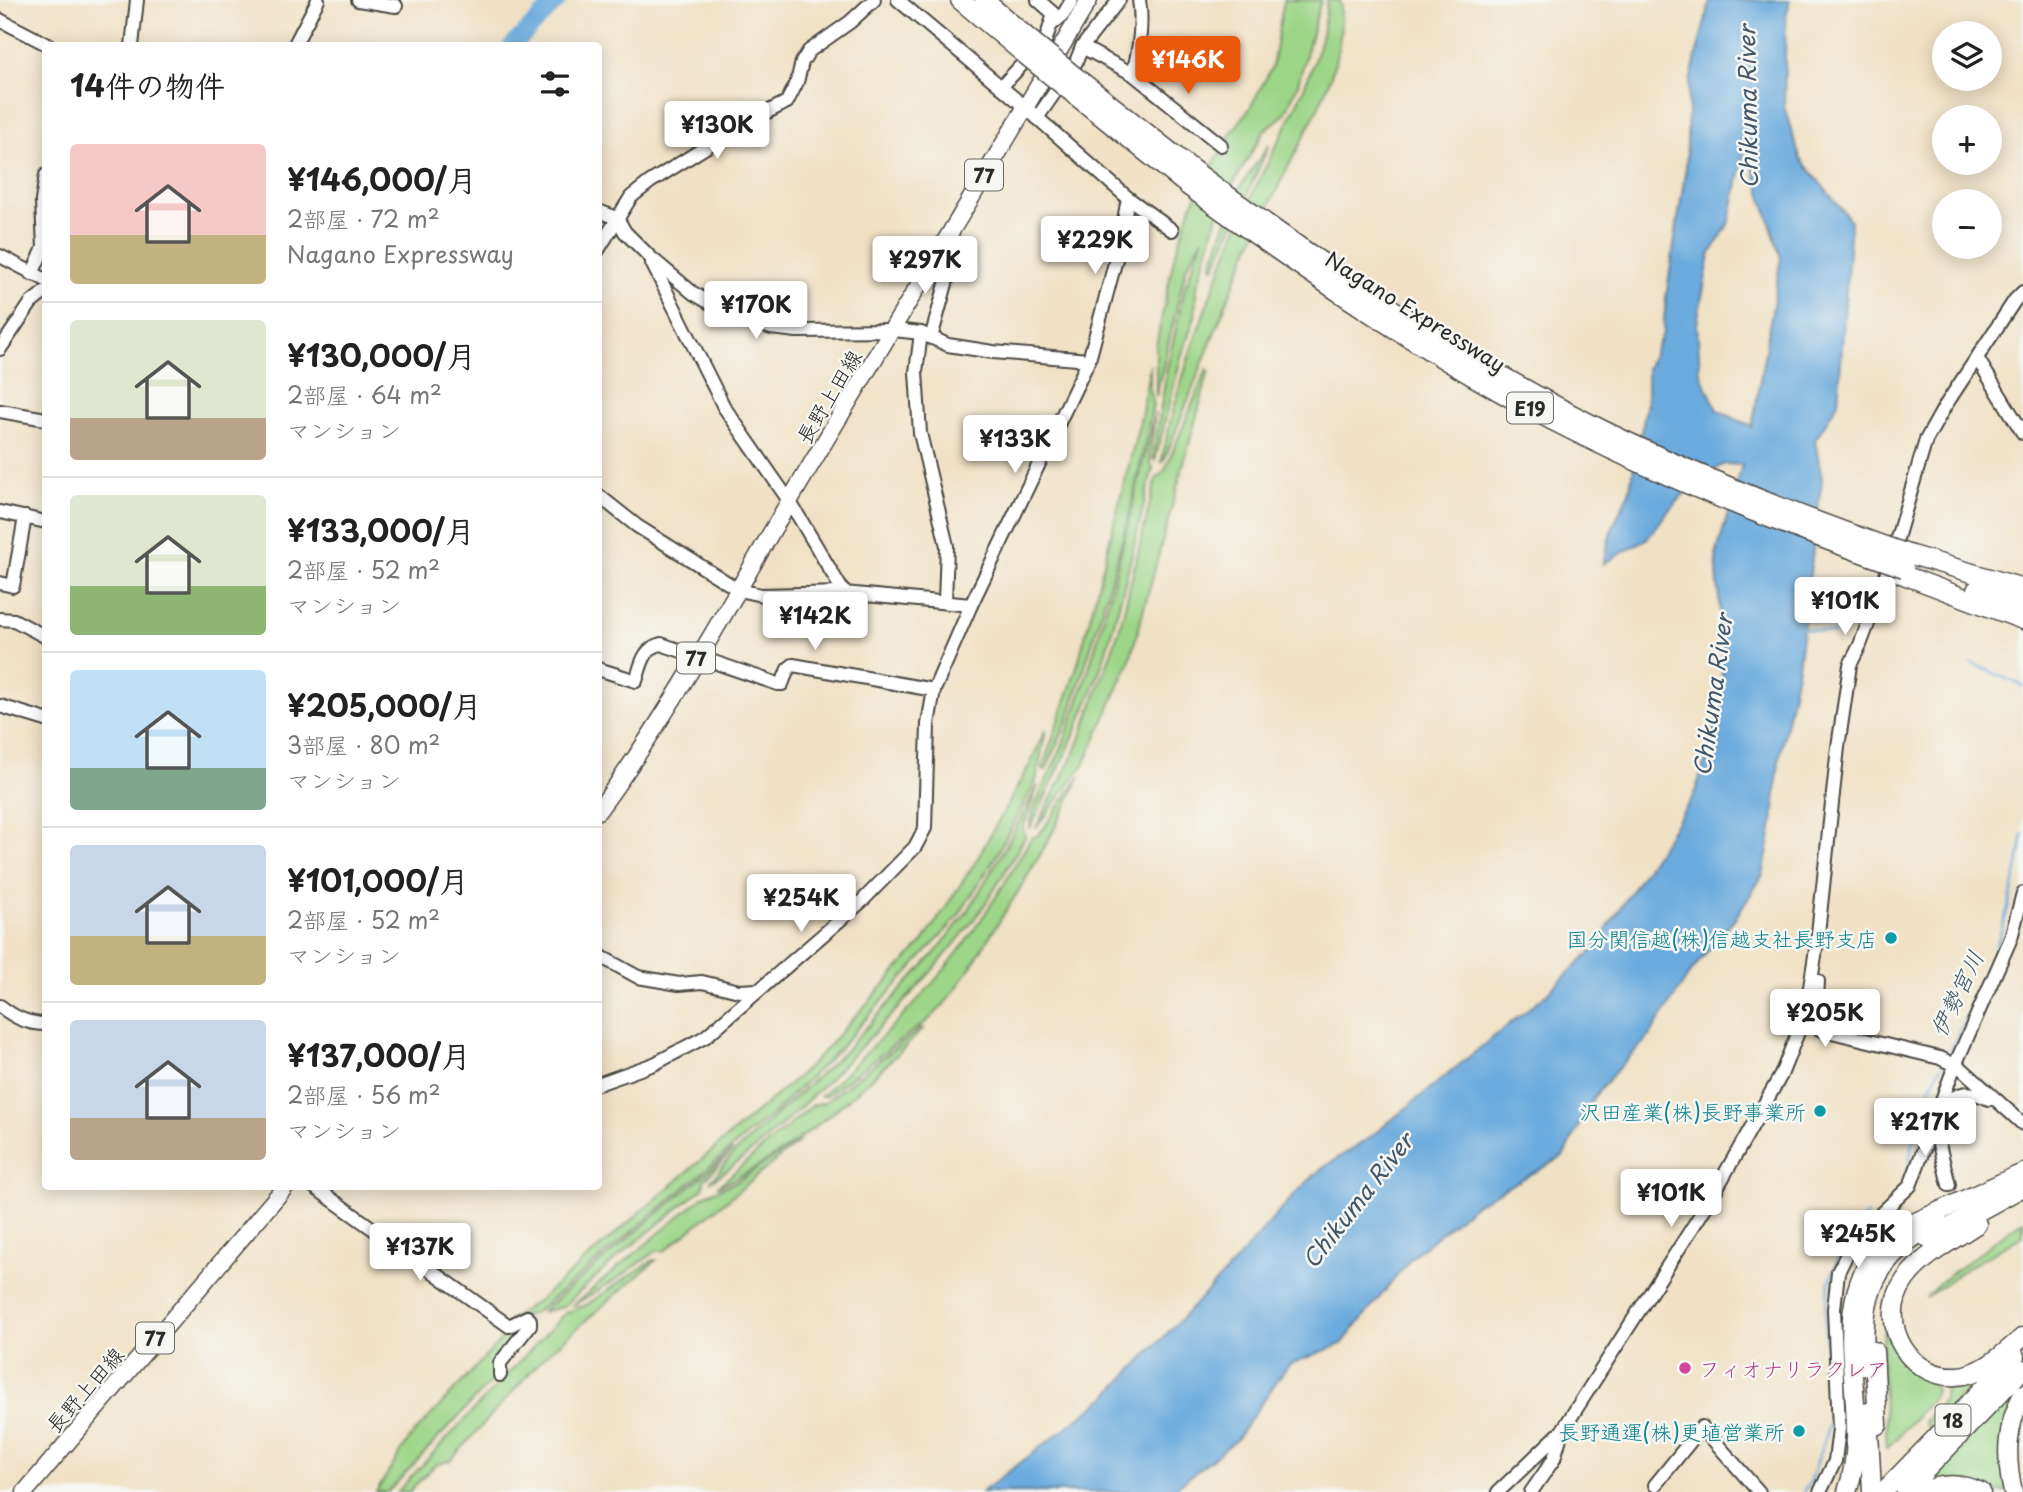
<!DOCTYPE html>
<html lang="ja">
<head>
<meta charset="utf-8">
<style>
  :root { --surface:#fff; --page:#f2f2f2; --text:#222; --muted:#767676; --line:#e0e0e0; --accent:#ea580c }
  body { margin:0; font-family:"Playpen Sans","Klee One",sans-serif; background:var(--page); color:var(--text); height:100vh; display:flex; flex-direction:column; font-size:26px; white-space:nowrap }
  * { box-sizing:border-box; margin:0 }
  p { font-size:23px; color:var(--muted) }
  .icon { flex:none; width:38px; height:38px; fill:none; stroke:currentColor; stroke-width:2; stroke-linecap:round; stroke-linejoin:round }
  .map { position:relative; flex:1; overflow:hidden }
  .panel { position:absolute; left:42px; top:42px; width:560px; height:1148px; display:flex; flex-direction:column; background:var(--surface); border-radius:7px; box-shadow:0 4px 18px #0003 }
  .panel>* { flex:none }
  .fabs { position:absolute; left:1932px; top:21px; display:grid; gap:14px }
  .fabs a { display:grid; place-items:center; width:70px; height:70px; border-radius:50%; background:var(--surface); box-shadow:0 4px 18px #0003; font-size:35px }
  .price { position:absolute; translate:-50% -60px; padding:0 16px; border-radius:7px; background:#fff; color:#222; font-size:23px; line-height:46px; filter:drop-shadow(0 2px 4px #0008) }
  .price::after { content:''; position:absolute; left:50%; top:42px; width:21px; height:16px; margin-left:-10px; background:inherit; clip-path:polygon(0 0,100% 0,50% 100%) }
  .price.selected { background:var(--accent); color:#fff }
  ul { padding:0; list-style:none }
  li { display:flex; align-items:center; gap:21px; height:175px; padding:0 28px }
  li+li { border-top:2px solid var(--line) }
  li span { display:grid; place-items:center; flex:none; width:196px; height:140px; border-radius:7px; color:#555 }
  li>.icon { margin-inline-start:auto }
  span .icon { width:84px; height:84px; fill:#fffc; stroke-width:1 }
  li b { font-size:30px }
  h2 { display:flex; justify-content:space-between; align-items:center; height:84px; padding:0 28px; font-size:30px }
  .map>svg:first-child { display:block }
  .green { fill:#9cd588; stroke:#64805a; stroke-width:2 }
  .water { fill:#6aaadd; stroke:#4a6a84; stroke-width:2; fill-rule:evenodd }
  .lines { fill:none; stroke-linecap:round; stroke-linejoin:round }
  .stream { stroke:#6aaadd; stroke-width:2.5 }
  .river { stroke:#6aaadd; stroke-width:18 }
  .minor-casing { stroke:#494642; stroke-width:16 }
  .major-casing { stroke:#494642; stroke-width:19 }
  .highway-casing { stroke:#494642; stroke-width:21 }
  .minor { stroke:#fff; stroke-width:12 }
  .major { stroke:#fff; stroke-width:16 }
  .highway { stroke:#fff; stroke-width:18 }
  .highway-bridge-casing { stroke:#494642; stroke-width:21; stroke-linecap:butt }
  .highway-bridge { stroke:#fff; stroke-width:18 }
  .culture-dot { fill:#0f9aa8; stroke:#f6f6f2; stroke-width:2.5 }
  .hotel-dot { fill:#d1479c; stroke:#f6f6f2; stroke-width:2.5 }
  .labels { text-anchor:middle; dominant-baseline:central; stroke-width:5; stroke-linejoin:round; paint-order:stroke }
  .shield { fill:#f6f6f2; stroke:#686867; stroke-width:2 }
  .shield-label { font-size:19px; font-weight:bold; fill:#2b2b2b }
  .street-label { font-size:21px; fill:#2b2b2b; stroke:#f6f6f2 }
  .culture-label { font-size:21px; fill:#0d838f; stroke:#f6f6f2; text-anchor:end }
  .hotel-label { font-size:21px; fill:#b23c85; stroke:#f6f6f2; text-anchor:start }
  .water-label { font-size:23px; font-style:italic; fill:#415769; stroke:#f6f6f2 }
</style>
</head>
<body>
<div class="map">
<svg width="2023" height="1492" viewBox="0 0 2023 1492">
  <rect width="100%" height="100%" fill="#f6f6f2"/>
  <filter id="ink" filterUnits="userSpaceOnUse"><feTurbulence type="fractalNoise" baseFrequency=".0143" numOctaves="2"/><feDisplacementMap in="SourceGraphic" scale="14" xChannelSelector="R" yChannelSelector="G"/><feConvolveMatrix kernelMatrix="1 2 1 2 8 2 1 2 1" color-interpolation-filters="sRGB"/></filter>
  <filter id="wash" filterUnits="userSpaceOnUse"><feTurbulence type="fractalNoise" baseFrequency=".00686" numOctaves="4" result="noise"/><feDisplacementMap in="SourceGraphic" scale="28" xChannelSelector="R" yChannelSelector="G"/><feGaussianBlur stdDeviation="1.57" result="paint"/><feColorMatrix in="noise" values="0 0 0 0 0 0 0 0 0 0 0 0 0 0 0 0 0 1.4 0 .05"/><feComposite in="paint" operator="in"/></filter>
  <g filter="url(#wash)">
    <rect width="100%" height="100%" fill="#f0e1c4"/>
    <g class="green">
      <polygon points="1284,0 1321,0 1298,84 1285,114 1264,131 1220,207 1196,290 1195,316 1180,361 1155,461 1153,459 1167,369 1185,287 1203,238 1186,268 1156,396 1156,346 1173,262 1191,206 1227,139 1250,108 1272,67"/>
      <path d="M1327,0h13c8,61 -26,117 -53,169 -16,32 -32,64 -45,96 -27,64 -51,129 -77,193l-4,5c19,-93 52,-181 90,-266 29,-63 71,-126 76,-197z"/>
      <polygon points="1269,145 1214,268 1212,264 1236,193"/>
      <polygon points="1150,365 1150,391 1153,404 1130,513 1099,621 1069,717 1046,770 1042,769 1077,667 1093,606 1141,417"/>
      <polygon points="1207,369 1209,371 1129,663 1085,763 1036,828 1076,750 1119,631 1156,479 1165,470"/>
      <path d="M1155,413l-5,42v7l3,6c-18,69 -32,140 -55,208 -19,52 -43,102 -68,152 -1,-16 24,-62 31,-79 42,-109 66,-223 94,-336z"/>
      <polygon points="1046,729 1036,781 995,858 957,918 838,1050 777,1110 541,1308 534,1313 509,1320 540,1299 811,1065 923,942 976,861 1030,764"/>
      <path d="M1080,776c-25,58 -58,110 -92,163 -18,29 -44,75 -74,91l-88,66h-5c46,-45 95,-89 134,-140 29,-38 53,-77 76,-118l8,-3z"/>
      <path d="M1038,785l-15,43 2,9c-14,25 -28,50 -44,73 -40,55 -88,104 -135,152 -42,43 -86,87 -136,120l22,-27 112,-103 92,-100 33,-43 36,-61z"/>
      <path d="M920,1029h3c-55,55 -134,129 -206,158l96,-82 12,-3z"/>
      <polygon points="800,1141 663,1252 658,1250 617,1279 572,1306 705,1195 736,1182"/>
      <polygon points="733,1150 704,1180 703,1188 619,1256 563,1307 541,1312"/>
      <polygon points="2023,1220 2023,1236 1962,1271 1926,1298 1939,1283"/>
      <polygon points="653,1260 656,1260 545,1356 451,1460 435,1465 409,1492 397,1492 565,1313 586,1305"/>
      <polygon points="528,1322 495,1377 388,1492 376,1492 410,1438 511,1329"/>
      <path d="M1884,1327c7,20 17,36 36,49 7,5 12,6 16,14l-2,7 -47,51 -5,-89z"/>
      <polygon points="1988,1370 1928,1430 1924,1422 1944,1400 1945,1380"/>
      <polygon points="2017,1387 2020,1387 2007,1492 1918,1489"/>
    </g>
    <path class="water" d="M1710,0h80l-4,17 -2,90 16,51 51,63 -13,182 -23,37 7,39 -24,188 -19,93 -6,63 -10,52 -27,42 -46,56 -42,65 -26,26 -29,34 -30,59 -87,47 -63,52 -71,88 -54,21 -52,75 -66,52h-188l124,-95 122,-127 65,-74 30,-29 45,-28 176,-143 49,-46 100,-153 14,-40 15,-59v-55l-6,-88 26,-90 -17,-1 -23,11 -34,36 -20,27 -45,26 8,-33 18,-39 18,-89v-34l16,-36 3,-36 20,-130 3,-81zM1746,144l35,114 -29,169 -35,-17 -17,-38 -3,-49 13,-68 20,-34z"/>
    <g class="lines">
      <g class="stream">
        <polyline points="1803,628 1834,634"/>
        <polyline points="1971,663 2023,686"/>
        <path d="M1946,1058c39,-74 66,-141 77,-224"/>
        <path d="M1909,1162c8,-40 13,-63 34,-99"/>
        <path d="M1827,1354c-6,-52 2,-100 40,-139"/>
        <polyline points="1803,1492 1811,1481 1830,1421"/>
      </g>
      <polyline class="river" points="512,46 558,0"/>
    </g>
  </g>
  <g filter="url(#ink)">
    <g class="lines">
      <g class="minor-casing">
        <g id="minor">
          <polyline points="358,0 396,6"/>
          <polyline points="898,0 1025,107 1128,198 1172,230"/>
          <polyline points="0,20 50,46"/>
          <polyline points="1050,26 1063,15 1072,0"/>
          <polyline points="132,46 137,0"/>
          <polyline points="294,46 318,0"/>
          <polyline points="1082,47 1119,0"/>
          <path d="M1133,74c6,-24 10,-50 6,-74"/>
          <polyline points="1001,87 1046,39 1054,14 1038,0"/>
          <polyline points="1037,118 1076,62 1082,47 1133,74 1221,145"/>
          <polyline points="598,211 617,218 625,232 649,256 693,293 729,314 771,328 797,331 894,330 921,333 948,345 993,352 1089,360"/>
          <polyline points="598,250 631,197 650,182 738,127 787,102 797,82 802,62 809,51 850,22 874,0"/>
          <polyline points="0,256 46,280"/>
          <polyline points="652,263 724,407 790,502 844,593"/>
          <polyline points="32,274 44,248 42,201 46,175"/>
          <polyline points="921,333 916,372 920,433 947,546 945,601"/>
          <polyline points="931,338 955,251 943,244"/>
          <polyline points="0,349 31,303 46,291"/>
          <polyline points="1977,358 2023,433"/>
          <polyline points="0,411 46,419"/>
          <polyline points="598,495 637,526 739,590 761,595 844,593 971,605"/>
          <polyline points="0,512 46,522"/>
          <polyline points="0,583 13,586 25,517"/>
          <polyline points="0,619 14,620 46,637"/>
          <path d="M598,669l38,12c5,-15 7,-33 25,-37l117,40h4l6,-15 5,-4 141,25"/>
          <polyline points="0,706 46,720"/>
          <polyline points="598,955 638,977 679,984 702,982 739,991 758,990"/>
          <polyline points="1818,981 1816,1023 1819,1029 1940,1058 1961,1068 2023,1124"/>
          <path d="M0,1006c14,11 27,18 46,18"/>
          <polyline points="598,1084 654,1064 705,1037 862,901 915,847 925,828 928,724 934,690 971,605 1089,360 1119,248 1128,198"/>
          <path d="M1941,1107c17,-15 27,-18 48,-8"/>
          <polyline points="1934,1124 1949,1185"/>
          <polyline points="313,1186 509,1326 527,1317 530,1320 530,1325 500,1363 500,1375"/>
          <polyline points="1655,1485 1702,1427 1759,1492"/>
          <polyline points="1498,1492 1562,1431 1710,1200 1781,1075 1800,1027 1810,987 1817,943 1838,747 1850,665 1860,645 1885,579 1926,440 1945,406 2015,300 2023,292"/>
          <polyline points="1531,1492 1554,1459 1561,1434"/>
          <polyline points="1820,1492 1835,1461 1839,1429 1834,1309 1838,1272 1847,1254 1872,1222 1910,1186 1955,1065 2011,938 2023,893"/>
        </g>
      </g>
      <g class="major-casing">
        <g id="major">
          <path d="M598,811c72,-98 131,-206 192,-311 99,-167 201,-333 299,-500"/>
          <polyline points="25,1492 286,1186"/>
        </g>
      </g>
      <g class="highway-casing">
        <g id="highway">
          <polyline points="960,0 1024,54"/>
          <polyline points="984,0 1033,42"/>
          <polyline points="1076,77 1196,172"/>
          <polyline points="1066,88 1188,186"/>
          <polyline points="1908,554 2023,588"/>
          <polyline points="1901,574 2023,620"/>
          <polyline points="1976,590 2023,604"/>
          <path d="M1977,1224c-24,16 -55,32 -72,56 -31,44 6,105 60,95 23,-5 41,-24 58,-38"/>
          <polyline points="1928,1239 2023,1187"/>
          <polyline points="1874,1351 1878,1425"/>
          <path d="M1865,1366c-4,-72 7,-107 73,-144"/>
          <polyline points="1868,1412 1872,1492"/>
          <path d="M1847,1492c31,-88 -35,-192 49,-261l127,-58"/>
          <polyline points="1883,1492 2015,1356"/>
          <polyline points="1905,1492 2023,1369"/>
          <path d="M1922,1492c20,-9 39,-9 59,0"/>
          <path d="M2013,1492c-8,-35 -7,-66 10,-98"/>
        </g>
      </g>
      <use href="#minor" class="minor"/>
      <use href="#major" class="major"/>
      <use href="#highway" class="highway"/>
      <g class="highway-bridge-casing">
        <g id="highway-bridge">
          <polyline points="1033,42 1076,77"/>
          <polyline points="1024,54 1066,88"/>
          <path d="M1196,172c129,96 264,187 407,258 99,48 201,88 305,124"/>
          <path d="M1188,186c116,85 237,168 365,235 113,58 230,105 351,147"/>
        </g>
      </g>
      <use href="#highway-bridge" class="highway-bridge"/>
    </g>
  </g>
  <g class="culture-dot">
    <circle cx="1891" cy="938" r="7"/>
    <circle cx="1820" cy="1111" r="7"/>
    <circle cx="1799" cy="1431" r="7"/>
  </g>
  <circle class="hotel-dot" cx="1685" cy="1368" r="7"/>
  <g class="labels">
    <g class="shield">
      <rect x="965" y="159.5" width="38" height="31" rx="5"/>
      <rect x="1507" y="392.5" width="46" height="31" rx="5"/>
      <rect x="677" y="642.5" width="38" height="31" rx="5"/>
      <rect x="136" y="1322.5" width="38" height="31" rx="5"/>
      <rect x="1935.5" y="1404.5" width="35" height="31" rx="5"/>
    </g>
    <g class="shield-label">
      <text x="984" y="175">77</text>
      <text x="1530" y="408">E19</text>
      <text x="696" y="658">77</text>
      <text x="155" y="1338">77</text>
      <text x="1953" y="1420">18</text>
    </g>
    <g class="street-label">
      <text transform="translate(1416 311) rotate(32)">Nagano Expressway</text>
      <text transform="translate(828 396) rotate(-59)">長野上田線</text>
      <text transform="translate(84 1389) rotate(-49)">長野上田線</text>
    </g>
    <g class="culture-label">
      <text x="1877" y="938">国分関信越(株)信越支社長野支店</text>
      <text x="1806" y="1111">沢田産業(株)長野事業所</text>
      <text x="1785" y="1431">長野通運(株)更埴営業所</text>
    </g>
    <g class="hotel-label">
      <text x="1699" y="1368">フィオナリラクレア</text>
    </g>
    <g class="water-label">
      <text transform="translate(1747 107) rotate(-91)">Chikuma River</text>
      <text transform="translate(1712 695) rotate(-82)">Chikuma River</text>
      <text transform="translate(1956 993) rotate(-64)">伊勢宮川</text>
      <text transform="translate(1357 1200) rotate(-52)">Chikuma River</text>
    </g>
  </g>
</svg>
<div class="fabs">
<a><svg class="icon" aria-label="layers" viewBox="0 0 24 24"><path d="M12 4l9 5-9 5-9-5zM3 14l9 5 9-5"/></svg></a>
<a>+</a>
<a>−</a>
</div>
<b class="price selected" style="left:1188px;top:96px">¥146K</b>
<b class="price" style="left:717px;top:161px">¥130K</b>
<b class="price" style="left:1095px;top:276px">¥229K</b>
<b class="price" style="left:925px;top:296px">¥297K</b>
<b class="price" style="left:756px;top:341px">¥170K</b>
<b class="price" style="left:1015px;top:475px">¥133K</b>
<b class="price" style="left:1845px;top:637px">¥101K</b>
<b class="price" style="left:815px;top:652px">¥142K</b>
<b class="price" style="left:801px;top:934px">¥254K</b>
<b class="price" style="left:1825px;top:1049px">¥205K</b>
<b class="price" style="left:1925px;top:1158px">¥217K</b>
<b class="price" style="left:1671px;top:1229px">¥101K</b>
<b class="price" style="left:1858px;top:1270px">¥245K</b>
<b class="price" style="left:420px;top:1283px">¥137K</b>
<section class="panel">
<h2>14件の物件<svg class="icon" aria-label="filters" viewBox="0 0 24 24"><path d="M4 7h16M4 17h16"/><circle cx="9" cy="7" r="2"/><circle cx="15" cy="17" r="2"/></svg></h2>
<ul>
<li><span style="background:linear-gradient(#f6c9c9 65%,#c2b280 0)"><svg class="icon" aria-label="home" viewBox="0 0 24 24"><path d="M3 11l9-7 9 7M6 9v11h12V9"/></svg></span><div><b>¥146,000/月</b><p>2部屋 · 72 m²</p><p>Nagano Expressway</p></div></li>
<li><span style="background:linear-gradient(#dfe7d0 70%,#b9a48a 0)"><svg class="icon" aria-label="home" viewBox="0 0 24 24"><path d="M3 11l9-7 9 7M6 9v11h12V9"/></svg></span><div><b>¥130,000/月</b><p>2部屋 · 64 m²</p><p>マンション</p></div></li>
<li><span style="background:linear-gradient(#dfe7d0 65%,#8fb573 0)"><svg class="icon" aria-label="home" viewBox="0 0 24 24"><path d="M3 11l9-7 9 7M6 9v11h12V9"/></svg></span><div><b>¥133,000/月</b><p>2部屋 · 52 m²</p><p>マンション</p></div></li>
<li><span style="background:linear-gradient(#bfe0f5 70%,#7fa58c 0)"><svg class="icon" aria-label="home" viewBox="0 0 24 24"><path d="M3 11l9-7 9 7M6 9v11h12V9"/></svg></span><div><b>¥205,000/月</b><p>3部屋 · 80 m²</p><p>マンション</p></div></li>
<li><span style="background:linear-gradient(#c9d6e8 65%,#c2b280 0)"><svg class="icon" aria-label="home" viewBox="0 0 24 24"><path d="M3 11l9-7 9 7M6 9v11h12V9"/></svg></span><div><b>¥101,000/月</b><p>2部屋 · 52 m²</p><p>マンション</p></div></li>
<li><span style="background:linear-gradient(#c9d6e8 70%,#b9a48a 0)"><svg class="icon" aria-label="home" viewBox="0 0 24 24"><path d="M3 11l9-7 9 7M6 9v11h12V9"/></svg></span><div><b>¥137,000/月</b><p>2部屋 · 56 m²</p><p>マンション</p></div></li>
</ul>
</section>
</div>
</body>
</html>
